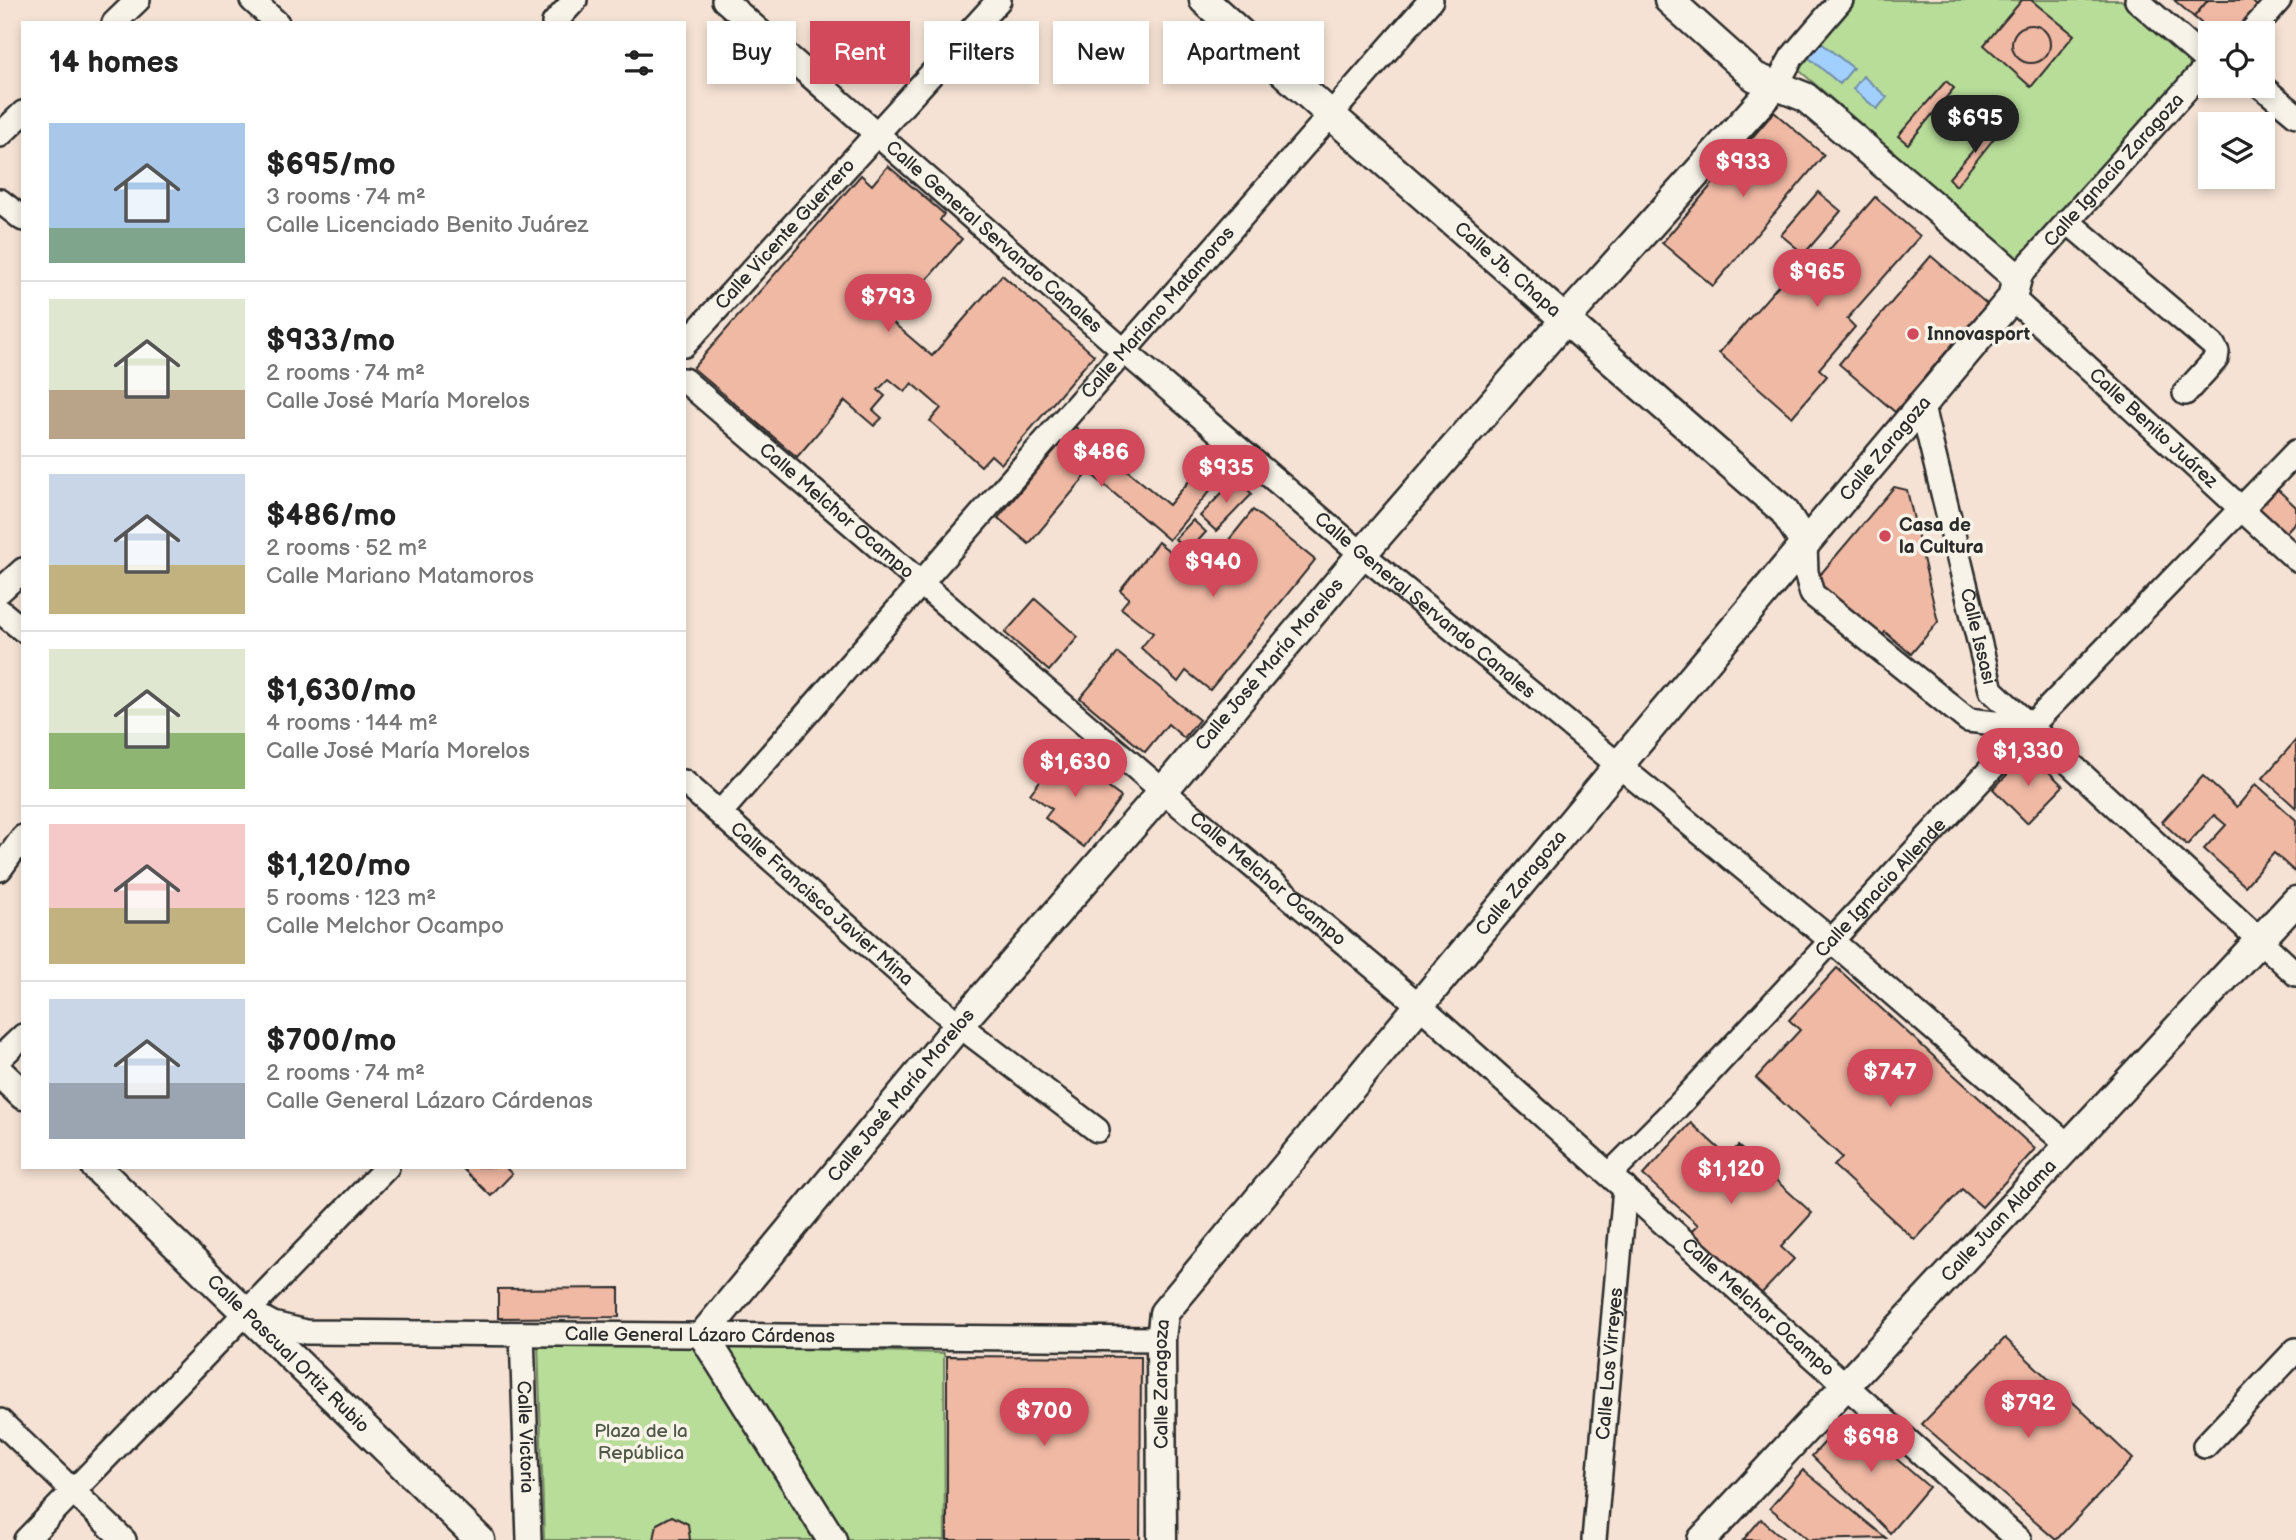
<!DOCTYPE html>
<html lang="en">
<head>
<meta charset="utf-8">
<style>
  :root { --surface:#fff; --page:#f2f2f2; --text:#222; --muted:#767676; --line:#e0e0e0; --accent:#d1495b }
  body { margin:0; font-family:"Balsamiq Sans",sans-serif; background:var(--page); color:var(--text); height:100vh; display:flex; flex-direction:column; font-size:26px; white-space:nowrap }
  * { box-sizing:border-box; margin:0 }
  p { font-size:23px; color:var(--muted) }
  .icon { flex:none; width:38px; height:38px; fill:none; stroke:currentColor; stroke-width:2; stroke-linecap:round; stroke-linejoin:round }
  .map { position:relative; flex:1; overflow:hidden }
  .sheet { position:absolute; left:21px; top:21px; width:665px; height:1148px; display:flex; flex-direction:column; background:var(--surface); border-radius:0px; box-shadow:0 4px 10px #0003 }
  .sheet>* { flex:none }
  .guide { position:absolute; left:707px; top:21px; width:665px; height:63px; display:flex; gap:14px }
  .fabs { position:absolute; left:2198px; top:21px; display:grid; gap:14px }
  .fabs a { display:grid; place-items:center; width:77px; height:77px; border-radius:0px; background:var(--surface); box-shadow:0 4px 10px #0003; font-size:35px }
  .price { position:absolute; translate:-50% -60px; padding:0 16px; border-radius:24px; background:var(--accent); color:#fff; font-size:23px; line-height:46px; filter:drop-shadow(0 2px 4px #0008) }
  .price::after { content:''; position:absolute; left:50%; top:42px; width:21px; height:16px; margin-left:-10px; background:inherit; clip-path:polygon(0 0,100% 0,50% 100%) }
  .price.active { background:#222; color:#fff }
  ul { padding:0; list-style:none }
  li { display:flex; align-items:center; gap:21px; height:175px; padding:0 28px }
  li+li { border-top:2px solid var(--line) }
  li span { display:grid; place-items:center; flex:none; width:196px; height:140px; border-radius:0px; color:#555 }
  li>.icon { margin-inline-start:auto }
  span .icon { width:84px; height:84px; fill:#fffc; stroke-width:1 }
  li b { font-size:30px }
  h2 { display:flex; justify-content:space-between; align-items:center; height:84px; padding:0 28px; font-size:30px }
  .pill { padding:0 24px; border-radius:0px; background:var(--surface); box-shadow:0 4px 10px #0003; font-size:24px; line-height:63px }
  .pill.active { background:var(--accent); color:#fff }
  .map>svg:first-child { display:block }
  .green { fill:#b7dd98; stroke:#718462; stroke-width:2 }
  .water { fill:#a2d0fe; stroke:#728eaa; stroke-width:2 }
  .building { fill:#f0b9a4; stroke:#2b2b2b; stroke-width:2 }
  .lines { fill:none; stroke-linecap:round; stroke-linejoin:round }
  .minor-casing { stroke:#2b2b2b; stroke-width:28 }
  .major-casing { stroke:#2b2b2b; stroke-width:33 }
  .minor { stroke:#f7f3e8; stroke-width:23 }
  .major { stroke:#f7f3e8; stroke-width:28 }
  .poi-dot { fill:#d1495b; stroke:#f7f3e8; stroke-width:2.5 }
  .labels { text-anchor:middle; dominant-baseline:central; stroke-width:7; stroke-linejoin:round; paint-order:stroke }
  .street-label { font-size:19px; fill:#2b2b2b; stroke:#f7f3e8 }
  .poi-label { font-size:19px; font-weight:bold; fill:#2b2b2b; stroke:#f7f3e8; text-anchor:start }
  .park-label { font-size:19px; fill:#4e5846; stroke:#f7f3e8 }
</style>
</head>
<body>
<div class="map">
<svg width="2296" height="1540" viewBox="0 0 2296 1540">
  <rect width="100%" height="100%" fill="#f5e2d4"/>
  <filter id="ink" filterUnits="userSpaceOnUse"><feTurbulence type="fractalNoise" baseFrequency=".0143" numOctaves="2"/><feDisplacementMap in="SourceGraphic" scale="14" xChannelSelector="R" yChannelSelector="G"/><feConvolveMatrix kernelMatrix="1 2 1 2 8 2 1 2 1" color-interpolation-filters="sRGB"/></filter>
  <g filter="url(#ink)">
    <g class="green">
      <polygon points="1851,0 2121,0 2193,62 2021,262 1794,66"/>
      <polygon points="538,1341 944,1353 945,1540 544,1540"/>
    </g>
    <g class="water">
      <polygon points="1820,42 1853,68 1840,84 1808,57"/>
      <polygon points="1863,76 1887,97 1877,109 1853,89"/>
    </g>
    <g class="building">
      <polygon points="2022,0 2031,0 2074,35 2031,87 1984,45"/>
      <polygon points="2174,0 2208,0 2194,17"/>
      <polygon points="2208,0 2251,0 2258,7 2236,33 2213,33 2194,17"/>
      <circle cx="2031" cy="44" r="19"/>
      <polygon points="1946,81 1954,88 1908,144 1898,136"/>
      <polygon points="1774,112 1824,155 1713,286 1662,243"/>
      <polygon points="1996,124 2003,127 1956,186 1949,178"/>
      <polygon points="888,166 944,214 940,220 962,239 891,321 932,356 1002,275 1094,355 1001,464 991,455 981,466 930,421 941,408 912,383 905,392 889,379 878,390 885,396 873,410 882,418 874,426 845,401 797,457 693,368 861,175 872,185"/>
      <polygon points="1818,192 1841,211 1804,254 1781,235"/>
      <polygon points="1875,197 1920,236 1847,319 1855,327 1819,369 1827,376 1792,417 1719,353 1792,270 1803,280"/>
      <polygon points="1931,256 1987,304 1895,412 1839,364"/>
      <polygon points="1074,426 1169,505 1211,455 1228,469 1169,540 1089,472 1029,544 998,518"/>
      <polygon points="1236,478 1252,494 1216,531 1200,516"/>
      <polygon points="2273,485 2296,507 2296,521 2281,538 2249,509"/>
      <polygon points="1894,487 1907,490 1938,622 1911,654 1885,632 1881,638 1814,582"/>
      <polygon points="1253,510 1315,560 1210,690 1186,671 1178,682 1141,648 1153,633 1121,608 1129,598 1120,590 1158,542 1200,576"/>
      <polygon points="1193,520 1206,532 1188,552 1175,539"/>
      <polygon points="1035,599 1078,637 1049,671 1005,633"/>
      <polygon points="1118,653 1199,720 1184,738 1168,724 1145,752 1080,698"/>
      <polygon points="2296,740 2296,808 2263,778"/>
      <polygon points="2029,752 2063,786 2027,823 1993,789"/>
      <polygon points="1061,753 1121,797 1084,847 1045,818 1052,809 1030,794"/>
      <polygon points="2203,776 2237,807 2256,784 2296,820 2295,872 2274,853 2245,886 2204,849 2226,825 2214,815 2187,845 2162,822"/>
      <polygon points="1837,968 2035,1149 1982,1207 1962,1189 1915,1240 1834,1166 1842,1157 1756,1078 1800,1030 1789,1020"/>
      <polygon points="1691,1123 1728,1157 1738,1146 1812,1213 1781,1247 1794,1259 1759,1296 1690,1233 1698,1225 1643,1175"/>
      <polygon points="461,1167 505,1167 512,1174 491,1196"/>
      <polygon points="619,1288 619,1317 498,1318 498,1289"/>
      <polygon points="2005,1338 2133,1459 2056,1540 1922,1424"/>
      <polygon points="947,1356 1141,1357 1140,1540 947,1540"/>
      <polygon points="1848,1417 1929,1487 1890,1533 1812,1456"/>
      <polygon points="1803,1470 1886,1538 1808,1540 1770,1508"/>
      <polygon points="672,1516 688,1524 690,1540 654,1540 657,1524"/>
      <polygon points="1761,1519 1785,1540 1743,1540"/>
    </g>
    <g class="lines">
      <g class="minor-casing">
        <g id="minor">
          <polyline points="252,0 277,23"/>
          <path id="s1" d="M724,0l399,350 239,204 470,387 237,205"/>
          <polyline points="2137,0 2209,63"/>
          <polyline points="114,23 138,0"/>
          <polyline points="554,23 575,0"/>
          <polyline points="2250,33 2279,0"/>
          <polyline points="1777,84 1792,57 1841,0"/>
          <polyline points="2261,86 2296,115"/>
          <polyline points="0,135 23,113"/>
          <polyline points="0,201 23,219"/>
          <polyline points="2067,221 2213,345 2217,352 2216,359 2185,393"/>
          <path id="s2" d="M2017,278l193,-215"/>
          <path id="s3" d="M2012,298l284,261"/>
          <path id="s4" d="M684,345l315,-345"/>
          <path id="s5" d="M684,380l479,411 257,215 599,534"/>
          <path id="s6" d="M1922,407l69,283 305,284"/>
          <polyline points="1805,544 1806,572 1812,594 1968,720 2030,727"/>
          <polyline points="0,591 23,570"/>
          <polyline points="0,611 23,630"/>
          <path id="s7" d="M684,782l275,243 138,105"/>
          <path id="s8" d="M720,813l711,-813"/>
          <polyline points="0,869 23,837"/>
          <polyline points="0,1058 23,1036"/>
          <path id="s9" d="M1610,1174l68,-68 352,-379 266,-275"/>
          <path id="s10" d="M251,1312l22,12 33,8 855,7"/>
          <path id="s11" d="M522,1334l7,206"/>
          <polyline points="0,1421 124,1540"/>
          <polyline points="2205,1446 2296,1350"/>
          <polyline points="26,1540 387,1167"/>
          <path id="s12" d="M1594,1540l31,-352"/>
        </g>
      </g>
      <g class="major-casing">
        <g id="major">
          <path id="s13" d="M1204,0l127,115 453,396 21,33"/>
          <polyline points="0,1073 23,1095"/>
          <path id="s14" d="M96,1167l384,373"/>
          <path id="s15" d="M832,1540l-129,-205 256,-310 204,-234 199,-237 202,-233 213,-237"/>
          <path id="s16" d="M1162,1540l-1,-201 3,-26 455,-548 393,-467 5,-20 -26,-23 -186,-158 -50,-20 -86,-77"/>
          <path id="s17" d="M1702,1540l594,-639"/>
        </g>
      </g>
      <use href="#minor" class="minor"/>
      <use href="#major" class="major"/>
    </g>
  </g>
  <g class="poi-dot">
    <circle cx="1913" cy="334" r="7"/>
    <circle cx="1885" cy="536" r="7"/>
  </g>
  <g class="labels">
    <g class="street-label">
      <text stroke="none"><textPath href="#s2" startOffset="145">Calle Ignacio Zaragoza</textPath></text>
      <text stroke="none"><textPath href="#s4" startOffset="150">Calle Vicente Guerrero</textPath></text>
      <text stroke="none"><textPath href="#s1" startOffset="359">Calle General Servando Canales</textPath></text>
      <text stroke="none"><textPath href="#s13" startOffset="406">Calle Jb. Chapa</textPath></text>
      <text stroke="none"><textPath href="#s8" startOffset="665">Calle Mariano Matamoros</textPath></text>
      <text stroke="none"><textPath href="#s3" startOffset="192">Calle Benito Juárez</textPath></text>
      <text stroke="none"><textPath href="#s16" startOffset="1353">Calle Zaragoza</textPath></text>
      <text stroke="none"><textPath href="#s5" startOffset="201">Calle Melchor Ocampo</textPath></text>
      <text stroke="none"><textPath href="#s1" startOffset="926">Calle General Servando Canales</textPath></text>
      <text stroke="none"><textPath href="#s6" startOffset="236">Calle Issasi</textPath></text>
      <text stroke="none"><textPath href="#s15" startOffset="1120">Calle José María Morelos</textPath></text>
      <text stroke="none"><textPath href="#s5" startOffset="768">Calle Melchor Ocampo</textPath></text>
      <text stroke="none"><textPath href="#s16" startOffset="786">Calle Zaragoza</textPath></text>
      <text stroke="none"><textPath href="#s9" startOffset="394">Calle Ignacio Allende</textPath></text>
      <text stroke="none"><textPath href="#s7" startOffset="184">Calle Francisco Javier Mina</textPath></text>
      <text stroke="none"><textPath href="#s15" startOffset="553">Calle José María Morelos</textPath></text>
      <text stroke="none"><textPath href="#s17" startOffset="436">Calle Juan Aldama</textPath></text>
      <text stroke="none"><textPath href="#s5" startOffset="1419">Calle Melchor Ocampo</textPath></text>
      <text stroke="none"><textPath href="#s10" startOffset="453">Calle General Lázaro Cárdenas</textPath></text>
      <text stroke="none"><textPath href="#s14" startOffset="268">Calle Pascual Ortiz Rubio</textPath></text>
      <text stroke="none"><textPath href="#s12" startOffset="177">Calle Los Virreyes</textPath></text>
      <text stroke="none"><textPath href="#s16" startOffset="156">Calle Zaragoza</textPath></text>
      <text stroke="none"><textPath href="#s11" startOffset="103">Calle Victoria</textPath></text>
    </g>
    <g class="poi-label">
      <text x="1927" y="334">Innovasport</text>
      <text x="1899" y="525">Casa de<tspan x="1899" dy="22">la Cultura</tspan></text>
    </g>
    <g class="park-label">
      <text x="641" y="1431">Plaza de la<tspan x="641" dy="22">República</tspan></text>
    </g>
  </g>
</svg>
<div class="fabs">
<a><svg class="icon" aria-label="locate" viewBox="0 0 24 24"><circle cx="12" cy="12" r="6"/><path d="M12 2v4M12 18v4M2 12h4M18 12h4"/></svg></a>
<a><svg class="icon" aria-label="layers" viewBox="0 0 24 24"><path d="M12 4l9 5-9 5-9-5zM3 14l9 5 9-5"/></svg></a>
</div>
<b class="price active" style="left:1975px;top:155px">$695</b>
<b class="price" style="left:1743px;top:199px">$933</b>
<b class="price" style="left:1817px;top:309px">$965</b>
<b class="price" style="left:888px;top:334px">$793</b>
<b class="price" style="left:1101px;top:489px">$486</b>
<b class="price" style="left:1226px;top:505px">$935</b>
<b class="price" style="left:1213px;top:599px">$940</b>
<b class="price" style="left:2028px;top:788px">$1,330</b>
<b class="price" style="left:1075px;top:799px">$1,630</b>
<b class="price" style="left:1890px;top:1109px">$747</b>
<b class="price" style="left:1731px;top:1206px">$1,120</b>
<b class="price" style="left:2028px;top:1440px">$792</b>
<b class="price" style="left:1044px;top:1448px">$700</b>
<b class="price" style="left:1871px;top:1474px">$698</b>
<div class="guide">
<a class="pill">Buy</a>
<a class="pill active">Rent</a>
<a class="pill">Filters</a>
<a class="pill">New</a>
<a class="pill">Apartment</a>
</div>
<section class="sheet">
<h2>14 homes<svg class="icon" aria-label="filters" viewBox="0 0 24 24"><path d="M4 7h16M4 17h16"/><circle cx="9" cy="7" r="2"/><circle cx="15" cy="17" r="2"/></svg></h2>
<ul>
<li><span style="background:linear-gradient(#a9c7e8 75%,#7fa58c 0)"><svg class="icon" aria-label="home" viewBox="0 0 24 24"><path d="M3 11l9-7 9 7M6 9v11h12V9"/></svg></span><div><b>$695/mo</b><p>3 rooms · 74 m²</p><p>Calle Licenciado Benito Juárez</p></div></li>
<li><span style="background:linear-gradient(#dfe7d0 65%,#b9a48a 0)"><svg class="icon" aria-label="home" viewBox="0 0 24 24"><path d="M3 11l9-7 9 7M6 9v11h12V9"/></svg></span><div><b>$933/mo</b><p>2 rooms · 74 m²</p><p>Calle José María Morelos</p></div></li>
<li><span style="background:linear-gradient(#c9d6e8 65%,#c2b280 0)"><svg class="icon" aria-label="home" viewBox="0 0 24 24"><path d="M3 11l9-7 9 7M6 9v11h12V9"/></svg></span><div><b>$486/mo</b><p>2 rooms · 52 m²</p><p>Calle Mariano Matamoros</p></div></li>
<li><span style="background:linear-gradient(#dfe7d0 60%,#8fb573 0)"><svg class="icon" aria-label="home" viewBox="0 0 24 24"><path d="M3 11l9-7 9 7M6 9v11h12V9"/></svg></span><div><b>$1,630/mo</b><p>4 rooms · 144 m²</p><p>Calle José María Morelos</p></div></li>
<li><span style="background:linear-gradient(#f6c9c9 60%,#c2b280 0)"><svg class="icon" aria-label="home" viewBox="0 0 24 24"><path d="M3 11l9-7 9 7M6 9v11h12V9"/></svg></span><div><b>$1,120/mo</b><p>5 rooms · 123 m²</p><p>Calle Melchor Ocampo</p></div></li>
<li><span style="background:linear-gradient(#c9d6e8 60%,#9aa5b1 0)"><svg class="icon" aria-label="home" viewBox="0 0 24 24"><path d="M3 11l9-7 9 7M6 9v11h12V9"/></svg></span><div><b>$700/mo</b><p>2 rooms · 74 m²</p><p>Calle General Lázaro Cárdenas</p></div></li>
</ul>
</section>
</div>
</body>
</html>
